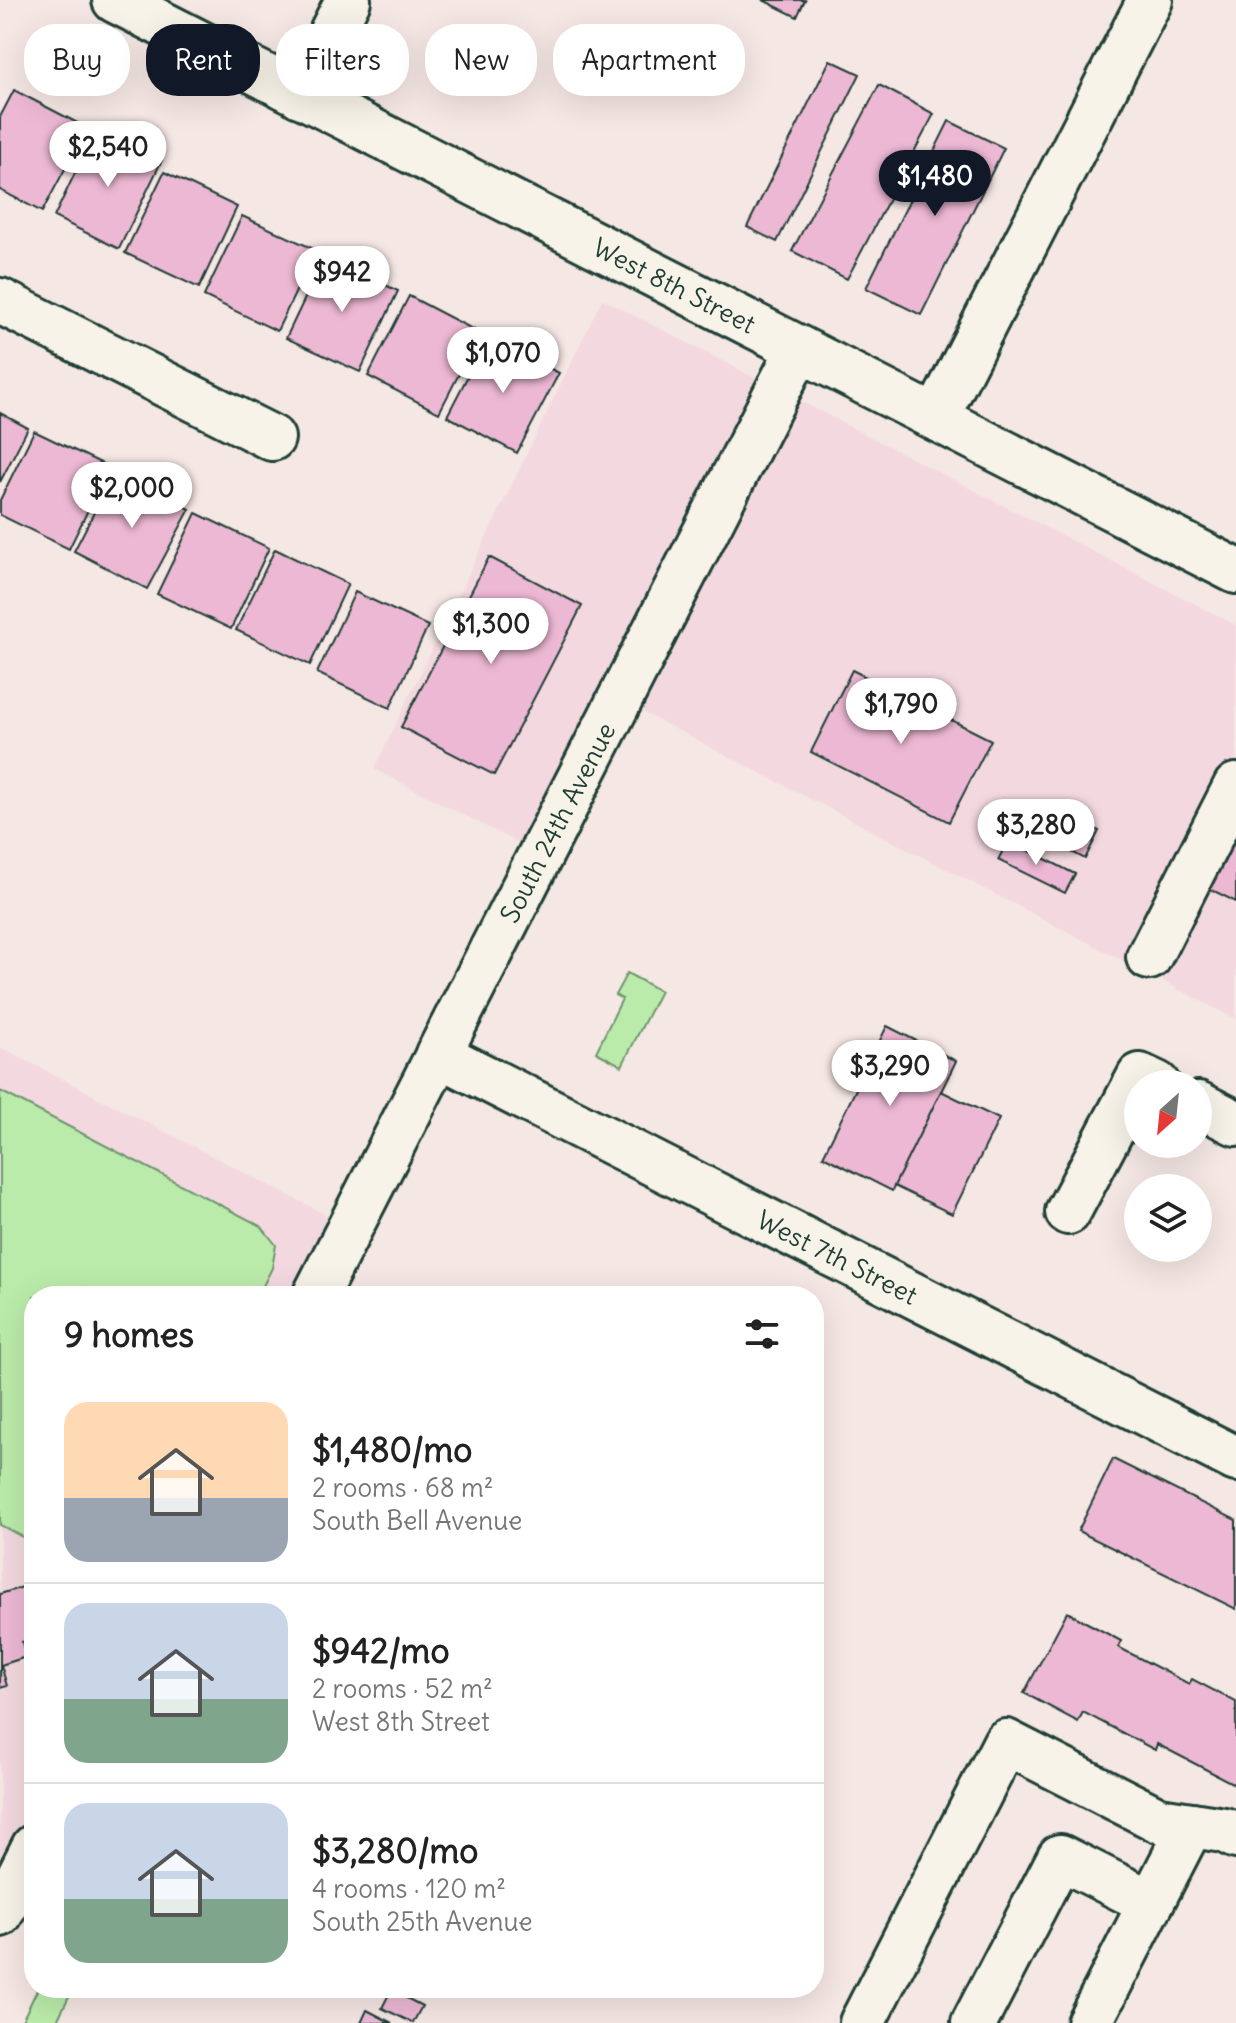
<!DOCTYPE html>
<html lang="en">
<head>
<meta charset="utf-8">
<style>
  :root { --surface:#fff; --page:#f2f2f2; --text:#222; --muted:#767676; --line:#e0e0e0; --accent:#111827 }
  body { margin:0; font-family:Delius,sans-serif; background:var(--page); color:var(--text); height:100vh; display:flex; flex-direction:column; font-size:30px; white-space:nowrap }
  * { box-sizing:border-box; margin:0 }
  p { font-size:26px; color:var(--muted) }
  .icon { flex:none; width:44px; height:44px; fill:none; stroke:currentColor; stroke-width:2; stroke-linecap:round; stroke-linejoin:round }
  .map { position:relative; flex:1; overflow:hidden }
  .details { position:absolute; left:24px; top:1286px; width:800px; height:712px; display:flex; flex-direction:column; background:var(--surface); border-radius:32px; box-shadow:0 8px 32px #0002 }
  .details>* { flex:none }
  .banner { position:absolute; left:24px; top:24px; width:800px; height:72px; display:flex; gap:16px }
  .needle { width:52px; rotate:207deg }
  .tools { position:absolute; left:1124px; top:1070px; display:grid; gap:16px }
  .tools a { display:grid; place-items:center; width:88px; height:88px; border-radius:50%; background:var(--surface); box-shadow:0 8px 32px #0002; font-size:40px }
  .price { position:absolute; translate:-50% -68px; padding:0 18px; border-radius:28px; background:#fff; color:#222; font-size:26px; line-height:52px; filter:drop-shadow(0 2px 4px #0008) }
  .price::after { content:''; position:absolute; left:50%; top:48px; width:24px; height:18px; margin-left:-12px; background:inherit; clip-path:polygon(0 0,100% 0,50% 100%) }
  .price.active { background:var(--accent); color:#fff }
  ul { padding:0; list-style:none }
  li { display:flex; align-items:center; gap:24px; height:200px; padding:0 40px }
  li+li { border-top:2px solid var(--line) }
  li span { display:grid; place-items:center; flex:none; width:224px; height:160px; border-radius:24px; color:#555 }
  li>.icon { margin-inline-start:auto }
  span .icon { width:96px; height:96px; fill:#fffc; stroke-width:1 }
  li b { font-size:34px }
  h2 { display:flex; justify-content:space-between; align-items:center; height:96px; padding:0 40px; font-size:34px }
  .tag { padding:0 28px; border-radius:32px; background:var(--surface); box-shadow:0 8px 32px #0002; font-size:28px; line-height:72px }
  .tag.active { background:var(--accent); color:#fff }
  .map>svg:first-child { display:block }
  .built { fill:#f3d9df }
  .green { fill:#bbebaa; stroke:#6d946f; stroke-width:2 }
  .building { fill:#edb8d4; stroke:#1f3d34; stroke-width:2 }
  .lines { fill:none; stroke-linecap:round; stroke-linejoin:round }
  .minor-casing { stroke:#1f3d34; stroke-width:50 }
  .major-casing { stroke:#1f3d34; stroke-width:50 }
  .minor { stroke:#f7f3e8; stroke-width:44 }
  .major { stroke:#f7f3e8; stroke-width:44 }
  .labels { text-anchor:middle; dominant-baseline:central; stroke-width:6; stroke-linejoin:round; paint-order:stroke }
  .street-label { font-size:26px; fill:#1f3d34; stroke:#f7f3e8 }
</style>
</head>
<body>
<div class="map">
<svg width="1236" height="2023" viewBox="0 0 1236 2023">
  <rect width="100%" height="100%" fill="#f5e7e4"/>
  <filter id="ink" filterUnits="userSpaceOnUse"><feTurbulence type="fractalNoise" baseFrequency=".0125" numOctaves="2"/><feDisplacementMap in="SourceGraphic" scale="16" xChannelSelector="R" yChannelSelector="G"/><feConvolveMatrix kernelMatrix="1 2 1 2 8 2 1 2 1" color-interpolation-filters="sRGB"/></filter>
  <g filter="url(#ink)">
    <g class="built">
      <polygon points="602,299 1236,625 1236,1019 619,700 540,854 374,769"/>
      <polygon points="0,1047 350,1227 315,1296 34,1296 34,1849 0,1916"/>
    </g>
    <g class="green">
      <polygon points="627,973 660,991 622,1066 596,1052 622,999 615,995"/>
      <polygon points="0,1091 261,1226 276,1245 272,1268 258,1296 34,1296 34,1543 0,1525"/>
      <polygon points="38,1988 73,1988 56,2023 21,2023"/>
    </g>
    <g class="building">
      <polygon points="763,0 805,0 797,17"/>
      <polygon points="830,60 860,74 777,242 747,227"/>
      <polygon points="879,85 934,114 847,279 792,251"/>
      <polygon points="14,90 87,128 42,212 0,190 0,117"/>
      <polygon points="949,121 1004,148 921,315 866,288"/>
      <polygon points="96,129 162,160 119,249 54,217"/>
      <polygon points="164,172 237,207 199,288 125,253"/>
      <polygon points="242,216 316,250 277,331 204,296"/>
      <polygon points="325,256 398,291 360,372 286,338"/>
      <polygon points="409,296 480,333 439,413 368,376"/>
      <polygon points="488,337 559,373 517,453 447,416"/>
      <polygon points="0,413 28,428 0,482"/>
      <polygon points="34,431 109,467 69,549 0,515 0,500"/>
      <polygon points="116,470 190,509 147,589 74,551"/>
      <polygon points="196,513 269,548 231,629 157,594"/>
      <polygon points="275,549 348,584 310,665 236,630"/>
      <polygon points="489,557 582,606 494,775 401,727"/>
      <polygon points="355,592 428,626 390,708 317,673"/>
      <polygon points="852,670 991,740 949,822 811,752"/>
      <polygon points="1051,806 1099,831 1085,859 1037,834"/>
      <polygon points="1236,833 1236,902 1208,888"/>
      <polygon points="1008,840 1075,874 1065,893 998,860"/>
      <polygon points="887,1026 956,1061 892,1191 823,1156"/>
      <polygon points="941,1091 999,1119 952,1214 894,1186"/>
      <polygon points="1113,1459 1236,1520 1236,1609 1078,1531"/>
      <polygon points="26,1586 34,1611 34,1638 22,1642 26,1657 1,1665 7,1686 0,1688 0,1594"/>
      <polygon points="1067,1612 1121,1641 1118,1647 1189,1684 1192,1679 1236,1702 1236,1785 1157,1744 1155,1750 1083,1712 1078,1722 1024,1693"/>
      <polygon points="391,1990 422,2006 413,2023 382,2008"/>
      <polygon points="367,2010 392,2023 361,2023"/>
    </g>
    <g class="lines">
      <g class="minor-casing">
        <g id="minor">
          <polyline points="300,95 348,0"/>
          <polyline points="0,301 272,438"/>
          <polyline points="936,418 1150,0"/>
          <polyline points="1149,957 1236,786"/>
          <path id="s1" d="M438,1054l798,405"/>
          <polyline points="1198,1104 1236,1123"/>
          <polyline points="1068,1212 1140,1076 1157,1084"/>
          <path id="s2" d="M315,1296l484,-947"/>
          <polyline points="1151,1903 1191,1825"/>
          <polyline points="0,1914 34,1847"/>
          <polyline points="862,2023 1006,1742 1159,1820 1224,1830 1236,1836"/>
          <polyline points="974,2023 1060,1857 1151,1903 1089,2023"/>
        </g>
      </g>
      <g class="major-casing">
        <g id="major">
          <path id="s3" d="M115,0l1121,571"/>
        </g>
      </g>
      <use href="#minor" class="minor"/>
      <use href="#major" class="major"/>
    </g>
  </g>
  <g class="labels">
    <g class="street-label">
      <text stroke="none"><textPath href="#s3" startOffset="628">West 8th Street</textPath></text>
      <text stroke="none"><textPath href="#s2" startOffset="532">South 24th Avenue</textPath></text>
      <text stroke="none"><textPath href="#s1" startOffset="448">West 7th Street</textPath></text>
    </g>
  </g>
</svg>
<div class="tools">
<a><svg class="needle" viewBox="-14 -14 28 28"><path d="M0-13l5 13h-10z" fill="#e53935"/><path d="M0 13l5-13h-10z" fill="#767676"/></svg></a>
<a><svg class="icon" aria-label="layers" viewBox="0 0 24 24"><path d="M12 4l9 5-9 5-9-5zM3 14l9 5 9-5"/></svg></a>
</div>
<b class="price" style="left:108px;top:189px">$2,540</b>
<b class="price active" style="left:935px;top:218px">$1,480</b>
<b class="price" style="left:342px;top:314px">$942</b>
<b class="price" style="left:503px;top:395px">$1,070</b>
<b class="price" style="left:132px;top:530px">$2,000</b>
<b class="price" style="left:491px;top:666px">$1,300</b>
<b class="price" style="left:901px;top:746px">$1,790</b>
<b class="price" style="left:1036px;top:867px">$3,280</b>
<b class="price" style="left:890px;top:1108px">$3,290</b>
<div class="banner">
<a class="tag">Buy</a>
<a class="tag active">Rent</a>
<a class="tag">Filters</a>
<a class="tag">New</a>
<a class="tag">Apartment</a>
</div>
<section class="details">
<h2>9 homes<svg class="icon" aria-label="filters" viewBox="0 0 24 24"><path d="M4 7h16M4 17h16"/><circle cx="9" cy="7" r="2"/><circle cx="15" cy="17" r="2"/></svg></h2>
<ul>
<li><span style="background:linear-gradient(#ffd9b3 60%,#9aa5b1 0)"><svg class="icon" aria-label="home" viewBox="0 0 24 24"><path d="M3 11l9-7 9 7M6 9v11h12V9"/></svg></span><div><b>$1,480/mo</b><p>2 rooms · 68 m²</p><p>South Bell Avenue</p></div></li>
<li><span style="background:linear-gradient(#c9d6e8 60%,#7fa58c 0)"><svg class="icon" aria-label="home" viewBox="0 0 24 24"><path d="M3 11l9-7 9 7M6 9v11h12V9"/></svg></span><div><b>$942/mo</b><p>2 rooms · 52 m²</p><p>West 8th Street</p></div></li>
<li><span style="background:linear-gradient(#c9d6e8 60%,#7fa58c 0)"><svg class="icon" aria-label="home" viewBox="0 0 24 24"><path d="M3 11l9-7 9 7M6 9v11h12V9"/></svg></span><div><b>$3,280/mo</b><p>4 rooms · 120 m²</p><p>South 25th Avenue</p></div></li>
</ul>
</section>
</div>
</body>
</html>
